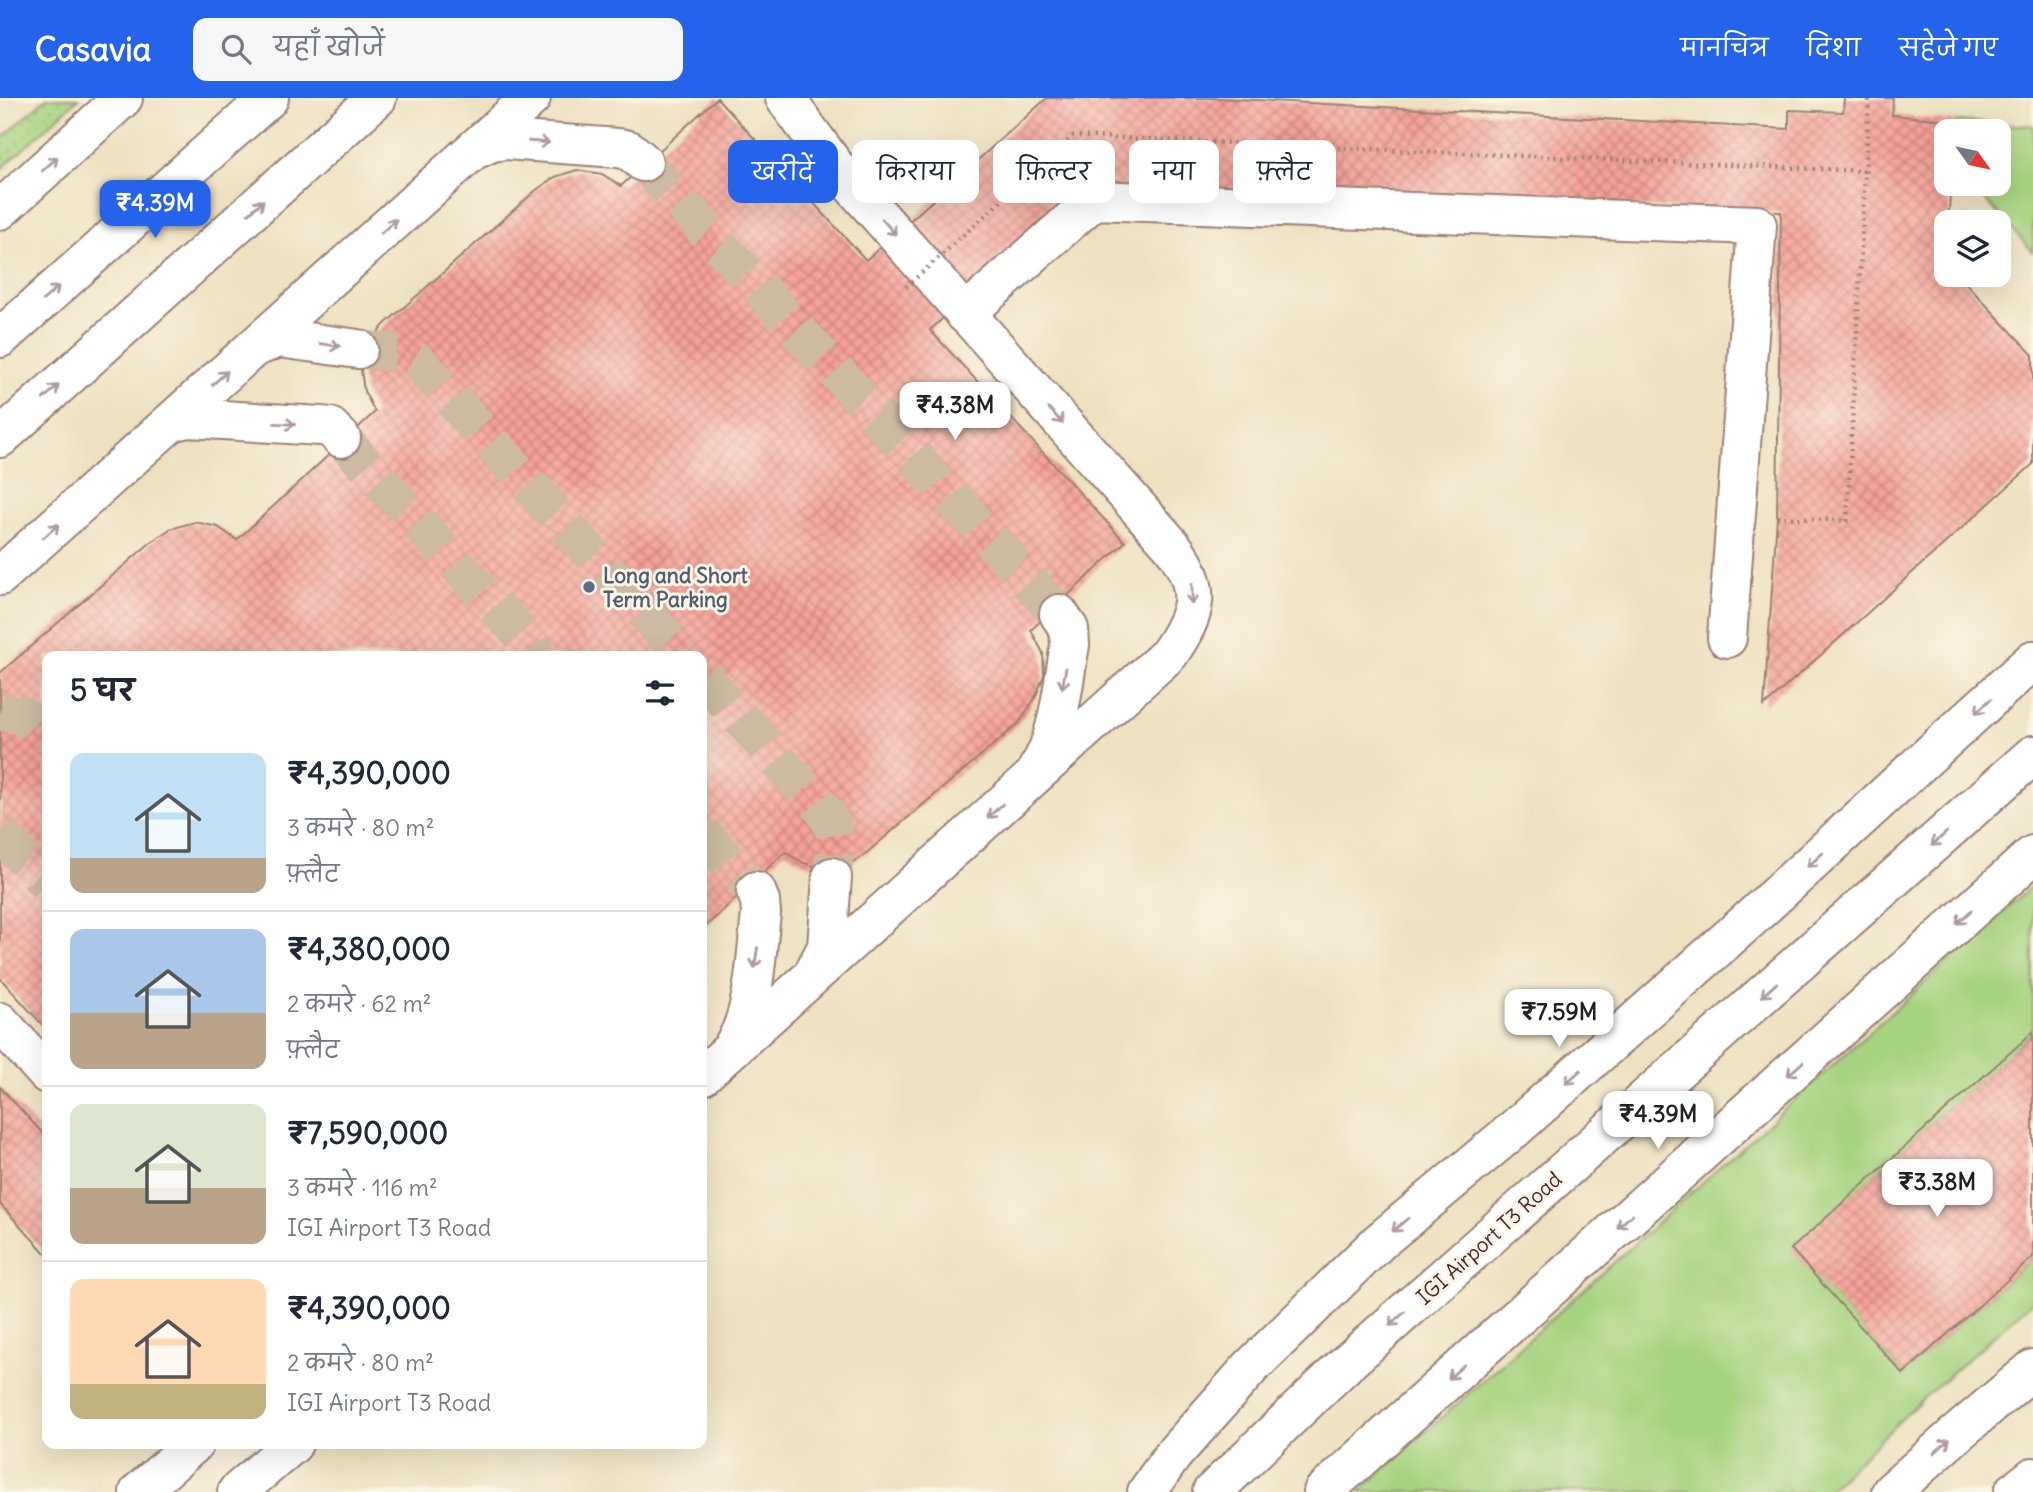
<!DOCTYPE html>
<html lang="hi">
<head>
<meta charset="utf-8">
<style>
  :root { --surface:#fff; --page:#f6f6f7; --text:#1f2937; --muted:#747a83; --line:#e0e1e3; --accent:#2563eb }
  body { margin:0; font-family:Delius,"Playpen Sans Deva",sans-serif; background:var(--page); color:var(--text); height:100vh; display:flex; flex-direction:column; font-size:26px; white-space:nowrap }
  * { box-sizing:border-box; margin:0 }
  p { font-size:23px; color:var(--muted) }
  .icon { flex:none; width:38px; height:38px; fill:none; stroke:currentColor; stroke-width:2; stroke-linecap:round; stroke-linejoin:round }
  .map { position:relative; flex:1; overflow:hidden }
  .sheet { position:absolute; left:42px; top:553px; width:665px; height:798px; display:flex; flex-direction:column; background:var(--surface); border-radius:14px; box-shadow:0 7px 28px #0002 }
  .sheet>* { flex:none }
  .top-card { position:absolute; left:728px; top:42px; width:665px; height:63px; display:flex; gap:14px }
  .needle { width:46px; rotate:123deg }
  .controls { position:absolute; left:1934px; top:21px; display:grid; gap:14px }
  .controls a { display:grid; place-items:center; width:77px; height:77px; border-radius:14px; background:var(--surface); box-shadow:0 7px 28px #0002; font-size:35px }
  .price { position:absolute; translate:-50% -60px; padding:0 16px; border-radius:14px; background:#fff; color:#222; font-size:23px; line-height:46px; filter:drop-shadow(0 2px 4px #0008) }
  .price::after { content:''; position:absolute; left:50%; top:42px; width:21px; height:16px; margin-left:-10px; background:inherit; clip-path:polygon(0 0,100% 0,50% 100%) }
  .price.selected { background:var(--accent); color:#fff }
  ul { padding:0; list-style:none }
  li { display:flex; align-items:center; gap:21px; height:175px; padding:0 28px }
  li+li { border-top:2px solid var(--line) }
  li span { display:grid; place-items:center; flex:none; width:196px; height:140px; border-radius:14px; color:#555 }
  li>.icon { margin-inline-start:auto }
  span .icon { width:84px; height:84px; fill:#fffc; stroke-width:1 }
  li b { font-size:30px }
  h2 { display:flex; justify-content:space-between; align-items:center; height:84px; padding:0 28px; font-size:30px }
  .tag { padding:0 24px; border-radius:14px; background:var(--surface); box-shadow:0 7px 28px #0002; font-size:24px; line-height:63px }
  .tag.selected { background:var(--accent); color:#fff }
  header { display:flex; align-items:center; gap:42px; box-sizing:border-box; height:98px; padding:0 35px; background:var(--accent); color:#fff }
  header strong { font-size:33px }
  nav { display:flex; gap:38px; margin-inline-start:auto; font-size:24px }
  .search { width:490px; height:63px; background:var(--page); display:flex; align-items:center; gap:18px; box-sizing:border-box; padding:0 24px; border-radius:14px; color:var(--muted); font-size:26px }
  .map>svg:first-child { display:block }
  .green { fill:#a6d37f; stroke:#787955; stroke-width:2 }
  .park { fill:url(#park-dots); stroke:#787955; stroke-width:2 }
  .building { fill:url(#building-cross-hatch) }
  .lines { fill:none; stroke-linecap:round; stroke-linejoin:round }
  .minor-tunnel { stroke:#ccbaa2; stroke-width:38; stroke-dasharray:38 19; stroke-linecap:butt }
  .minor-casing { stroke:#9c8076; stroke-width:42 }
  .major-casing { stroke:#9c8076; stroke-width:42 }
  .path { stroke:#9c8076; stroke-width:4.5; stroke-dasharray:2 5; stroke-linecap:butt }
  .minor { stroke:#fff; stroke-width:38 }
  .major { stroke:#fff; stroke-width:38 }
  .path-bridge { stroke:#9c8076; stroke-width:4.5; stroke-dasharray:2 5; stroke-linecap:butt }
  .oneway { stroke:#ae9aa0 }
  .service-dot { fill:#5c6f8a; stroke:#fcf5e5; stroke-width:2.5 }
  .labels { text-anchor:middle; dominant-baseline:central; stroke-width:6; stroke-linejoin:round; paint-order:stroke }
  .service-label { font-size:21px; font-weight:bold; fill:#4e5e75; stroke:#fcf5e5; text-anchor:start }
  .street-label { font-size:21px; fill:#4a1f2b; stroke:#fcf5e5 }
</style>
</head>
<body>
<header>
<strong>Casavia</strong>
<div class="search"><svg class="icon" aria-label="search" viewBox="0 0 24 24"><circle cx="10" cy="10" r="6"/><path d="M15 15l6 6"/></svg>यहाँ खोजें</div>
<nav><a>मानचित्र</a><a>दिशा</a><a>सहेजे गए</a></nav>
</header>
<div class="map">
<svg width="2033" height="1394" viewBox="0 0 2033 1394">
  <defs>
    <pattern id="park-dots" width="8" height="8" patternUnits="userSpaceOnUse" patternTransform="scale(1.75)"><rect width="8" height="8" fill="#a6d37f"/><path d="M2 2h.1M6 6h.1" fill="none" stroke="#90b56e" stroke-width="1.8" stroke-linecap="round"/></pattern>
    <pattern id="building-cross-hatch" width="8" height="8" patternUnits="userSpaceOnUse" patternTransform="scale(1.75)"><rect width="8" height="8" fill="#f6a399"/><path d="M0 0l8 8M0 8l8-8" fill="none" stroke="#c9847d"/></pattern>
  </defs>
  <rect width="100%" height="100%" fill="#fcf5e5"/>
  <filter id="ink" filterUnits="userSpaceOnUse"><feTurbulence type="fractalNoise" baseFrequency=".0143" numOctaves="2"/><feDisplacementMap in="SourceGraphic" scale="14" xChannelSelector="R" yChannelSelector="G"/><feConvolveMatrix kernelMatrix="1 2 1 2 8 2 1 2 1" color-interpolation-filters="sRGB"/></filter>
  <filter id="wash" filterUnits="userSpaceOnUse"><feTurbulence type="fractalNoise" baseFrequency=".00686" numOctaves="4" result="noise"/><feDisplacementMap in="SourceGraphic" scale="28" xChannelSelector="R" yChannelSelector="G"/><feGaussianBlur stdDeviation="1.57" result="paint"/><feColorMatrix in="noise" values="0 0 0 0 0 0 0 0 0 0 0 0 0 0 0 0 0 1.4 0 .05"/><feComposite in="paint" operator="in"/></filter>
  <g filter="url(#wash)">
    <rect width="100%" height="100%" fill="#ede1c0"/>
    <g class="green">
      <polygon points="1956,23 2033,28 2033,154 1971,86 1998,86 1998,33 1955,33"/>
      <polygon points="2033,787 2033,934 1792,1151 1903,1276 2033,1159 2033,1203 1918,1305 1826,1394 1359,1394"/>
    </g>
    <polygon class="park" points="46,0 79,0 0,72 0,42"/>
    <g id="blocks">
      <g class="building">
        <polygon points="717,0 866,162 1047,0 1218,0 1789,31 1789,12 1843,14 1844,0 1893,0 1892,17 1956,23 1955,33 1946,33 1946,86 1951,86 1948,124 1946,124 1946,177 1958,177 2033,257 2033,366 1764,608 1777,419 1781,114 1089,88 930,232 1125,444 1031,532 1043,555 1044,577 1035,600 1019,625 863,758 843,770 823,771 804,765 785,754 702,832 702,558 47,558 47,932 0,880 0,575 150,445 170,431 195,424 218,429 237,442 375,314 364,293 361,272 367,248 384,227 535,93 555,79 577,72 602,76 621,88"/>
        <polygon points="2033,934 2033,1159 1903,1276 1791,1151"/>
        <polygon points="0,989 47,1040 47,1157 0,1106"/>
      </g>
    </g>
  </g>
  <g filter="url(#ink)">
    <use href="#blocks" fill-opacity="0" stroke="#9c8076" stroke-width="2"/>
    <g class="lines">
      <g class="minor-tunnel">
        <polyline points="643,64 1059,516"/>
        <path d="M358,251c20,3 46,1 61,14l265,293"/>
        <polyline points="341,340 541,558"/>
        <path d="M702,578l124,137c14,21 9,39 6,64"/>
        <polyline points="0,613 23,618 47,643"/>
        <polyline points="0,734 47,786"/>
        <polyline points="702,734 756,793"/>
      </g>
      <g class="minor-casing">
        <g id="minor">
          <polyline points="474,52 492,44 506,42 618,50 629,52 643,64"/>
          <polyline points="0,112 123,0"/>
          <polyline points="965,216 1094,102 1757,127 1727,540"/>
          <polyline points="255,249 279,240 358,251"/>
          <polyline points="169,326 178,322 189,320 321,328 330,329 341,340"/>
          <polyline points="0,478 531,0"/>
          <path d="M1038,670c21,-30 25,-86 32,-123l-1,-16 -10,-15"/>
          <polyline points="812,878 827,849 832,779"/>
          <polyline points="0,924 47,976"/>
          <path d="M734,946c21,-31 22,-91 27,-130l-1,-13 -4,-10"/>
          <path d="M702,978l467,-422c28,-41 35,-65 4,-107l-339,-382 -49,-67"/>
          <polyline points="139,1394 194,1346"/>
          <polyline points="237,1394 293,1346"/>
          <polyline points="1323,1394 2033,757"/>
        </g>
      </g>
      <g class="major-casing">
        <g id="major">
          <polyline points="0,240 269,0"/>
          <polyline points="0,340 377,0"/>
          <polyline points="1147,1394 1172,1358 1251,1269 1379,1144 1512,1033 1750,821 2033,562"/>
          <polyline points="1212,1394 1347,1265 2033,657"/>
          <polyline points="1891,1394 1955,1337 2033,1271"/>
          <polyline points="2014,1394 2033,1379"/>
        </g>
      </g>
      <polyline class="path" points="1777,419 1847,423 1869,0"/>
      <use href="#minor" class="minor"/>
      <use href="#major" class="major"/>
      <polyline class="path-bridge" points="906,189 1073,38 1866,73"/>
    </g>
    <defs><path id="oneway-shaft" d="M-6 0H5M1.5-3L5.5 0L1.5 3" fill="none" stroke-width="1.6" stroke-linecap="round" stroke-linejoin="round" transform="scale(1.75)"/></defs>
    <g class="oneway">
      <use href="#oneway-shaft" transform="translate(539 44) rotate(4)"/>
      <use href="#oneway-shaft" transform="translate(50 66) rotate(-42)"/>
      <use href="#oneway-shaft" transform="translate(256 109) rotate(-42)"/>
      <use href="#oneway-shaft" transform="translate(389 128) rotate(-42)"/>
      <use href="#oneway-shaft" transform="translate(889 129) rotate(49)"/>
      <use href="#oneway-shaft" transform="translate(51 195) rotate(-42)"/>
      <use href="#oneway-shaft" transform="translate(330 247) rotate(8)"/>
      <use href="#oneway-shaft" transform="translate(220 280) rotate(-42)"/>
      <use href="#oneway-shaft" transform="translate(51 294) rotate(-42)"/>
      <use href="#oneway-shaft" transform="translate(1056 318) rotate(48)"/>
      <use href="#oneway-shaft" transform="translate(285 326) rotate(3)"/>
      <use href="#oneway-shaft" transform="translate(51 433) rotate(-42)"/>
      <use href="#oneway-shaft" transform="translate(1192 496) rotate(90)"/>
      <use href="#oneway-shaft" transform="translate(1064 580) rotate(101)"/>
      <use href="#oneway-shaft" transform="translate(1983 608) rotate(138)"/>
      <use href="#oneway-shaft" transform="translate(995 713) rotate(138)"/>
      <use href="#oneway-shaft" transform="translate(1939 741) rotate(138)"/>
      <use href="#oneway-shaft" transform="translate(1815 762) rotate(138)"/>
      <use href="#oneway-shaft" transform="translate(1964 819) rotate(138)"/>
      <use href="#oneway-shaft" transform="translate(756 860) rotate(98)"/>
      <use href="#oneway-shaft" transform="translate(1769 892) rotate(138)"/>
      <use href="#oneway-shaft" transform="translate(1795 971) rotate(138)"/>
      <use href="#oneway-shaft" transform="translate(1573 979) rotate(138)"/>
      <use href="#oneway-shaft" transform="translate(1625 1123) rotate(138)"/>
      <use href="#oneway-shaft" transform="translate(1400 1127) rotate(140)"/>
      <use href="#oneway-shaft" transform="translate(1397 1221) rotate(138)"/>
      <use href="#oneway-shaft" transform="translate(1456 1274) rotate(138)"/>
      <use href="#oneway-shaft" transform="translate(1942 1348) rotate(-42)"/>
    </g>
  </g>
  <circle class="service-dot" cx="589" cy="489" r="7"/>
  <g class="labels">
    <g class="service-label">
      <text x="603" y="477">Long and Short<tspan x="603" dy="24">Term Parking</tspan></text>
    </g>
    <g class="street-label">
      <text transform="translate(1489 1140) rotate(-42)">IGI Airport T3 Road</text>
    </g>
  </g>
</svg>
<div class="controls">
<a><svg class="needle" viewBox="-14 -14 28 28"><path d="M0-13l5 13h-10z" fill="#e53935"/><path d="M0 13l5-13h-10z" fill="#747a83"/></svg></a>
<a><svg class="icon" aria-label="layers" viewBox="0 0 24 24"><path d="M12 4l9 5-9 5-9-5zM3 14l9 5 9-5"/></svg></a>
</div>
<b class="price selected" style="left:155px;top:142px">₹4.39M</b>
<b class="price" style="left:955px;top:344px">₹4.38M</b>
<b class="price" style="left:1559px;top:951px">₹7.59M</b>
<b class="price" style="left:1658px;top:1053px">₹4.39M</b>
<b class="price" style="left:1937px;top:1121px">₹3.38M</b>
<div class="top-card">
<a class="tag selected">खरीदें</a>
<a class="tag">किराया</a>
<a class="tag">फ़िल्टर</a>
<a class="tag">नया</a>
<a class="tag">फ़्लैट</a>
</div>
<section class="sheet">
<h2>5 घर<svg class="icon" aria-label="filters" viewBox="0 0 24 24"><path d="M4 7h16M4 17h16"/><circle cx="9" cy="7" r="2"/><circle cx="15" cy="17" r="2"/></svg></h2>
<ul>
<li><span style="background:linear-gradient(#bfe0f5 75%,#b9a48a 0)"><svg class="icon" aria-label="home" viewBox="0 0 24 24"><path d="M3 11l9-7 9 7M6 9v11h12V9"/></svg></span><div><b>₹4,390,000</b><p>3 कमरे · 80 m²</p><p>फ़्लैट</p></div></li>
<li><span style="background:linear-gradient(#a9c7e8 60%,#b9a48a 0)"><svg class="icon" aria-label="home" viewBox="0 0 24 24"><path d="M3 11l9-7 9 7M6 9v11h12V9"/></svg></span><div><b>₹4,380,000</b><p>2 कमरे · 62 m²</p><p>फ़्लैट</p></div></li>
<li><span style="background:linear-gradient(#dfe7d0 60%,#b9a48a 0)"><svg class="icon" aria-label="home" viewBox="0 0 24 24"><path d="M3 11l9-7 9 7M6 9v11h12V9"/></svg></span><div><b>₹7,590,000</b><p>3 कमरे · 116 m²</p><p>IGI Airport T3 Road</p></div></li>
<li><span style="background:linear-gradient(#ffd9b3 75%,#c2b280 0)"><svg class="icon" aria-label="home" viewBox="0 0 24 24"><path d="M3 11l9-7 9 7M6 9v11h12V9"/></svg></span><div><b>₹4,390,000</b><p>2 कमरे · 80 m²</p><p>IGI Airport T3 Road</p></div></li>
</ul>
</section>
</div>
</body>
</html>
